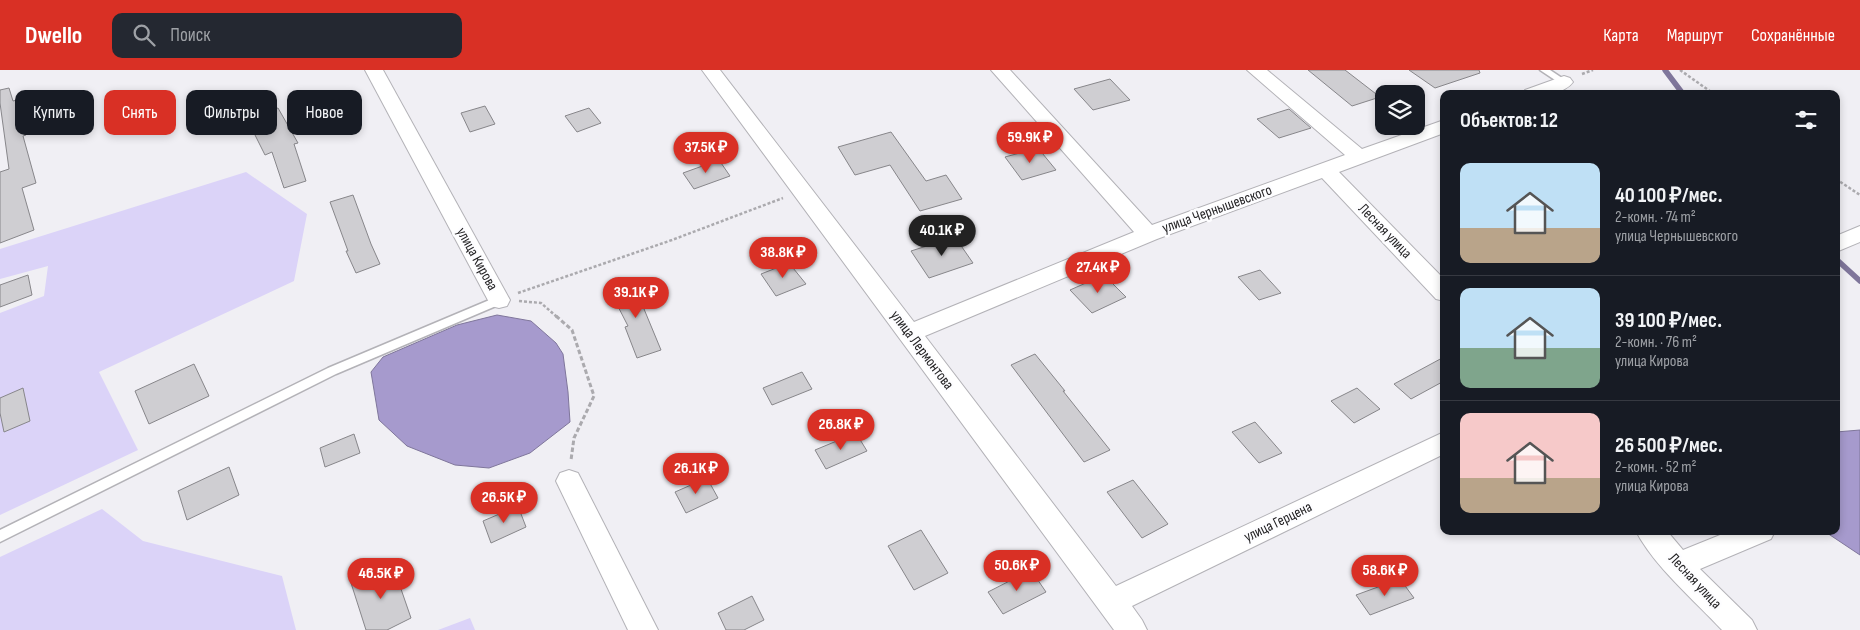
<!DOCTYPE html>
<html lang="ru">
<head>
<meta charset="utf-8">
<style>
  :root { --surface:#171b24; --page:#242831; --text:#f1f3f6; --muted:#9ea1a6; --line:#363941; --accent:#d93025 }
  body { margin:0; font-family:"Sofia Sans Condensed",sans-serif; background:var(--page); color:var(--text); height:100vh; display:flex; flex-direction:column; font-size:19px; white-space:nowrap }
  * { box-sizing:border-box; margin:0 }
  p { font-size:16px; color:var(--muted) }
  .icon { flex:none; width:28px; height:28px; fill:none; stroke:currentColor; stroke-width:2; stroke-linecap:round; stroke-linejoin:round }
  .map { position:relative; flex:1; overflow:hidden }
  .drawer { position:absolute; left:1440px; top:20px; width:400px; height:445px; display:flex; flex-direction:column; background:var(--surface); border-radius:10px; box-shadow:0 2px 8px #0003 }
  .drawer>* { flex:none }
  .banner { position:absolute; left:15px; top:20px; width:475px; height:45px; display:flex; gap:10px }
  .controls { position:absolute; left:1375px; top:15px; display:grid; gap:10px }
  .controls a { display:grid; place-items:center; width:50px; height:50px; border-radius:10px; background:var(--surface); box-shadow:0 2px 8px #0003; font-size:25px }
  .price { position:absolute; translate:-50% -42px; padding:0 11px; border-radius:18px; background:var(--accent); color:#fff; font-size:16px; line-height:32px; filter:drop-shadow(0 1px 2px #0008) }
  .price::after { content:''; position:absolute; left:50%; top:30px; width:15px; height:11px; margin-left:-8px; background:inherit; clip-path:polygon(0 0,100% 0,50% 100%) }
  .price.active { background:#222; color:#fff }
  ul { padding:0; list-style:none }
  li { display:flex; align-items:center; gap:15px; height:125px; padding:0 20px }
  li+li { border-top:1px solid var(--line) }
  li span { display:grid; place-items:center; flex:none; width:140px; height:100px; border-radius:10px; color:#555 }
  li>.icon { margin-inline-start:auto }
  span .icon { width:60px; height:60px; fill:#fffc; stroke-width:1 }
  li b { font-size:21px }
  h2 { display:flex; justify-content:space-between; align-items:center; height:60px; padding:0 20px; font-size:21px }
  .tag { padding:0 18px; border-radius:10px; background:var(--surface); box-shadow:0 2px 8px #0003; font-size:18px; line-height:45px }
  .tag.active { background:var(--accent); color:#fff }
  header { display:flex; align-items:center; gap:30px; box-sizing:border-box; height:70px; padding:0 25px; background:var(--accent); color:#fff }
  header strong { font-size:24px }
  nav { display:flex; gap:28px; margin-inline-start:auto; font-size:18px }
  .search { width:350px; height:45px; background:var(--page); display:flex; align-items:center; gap:12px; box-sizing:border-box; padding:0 18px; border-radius:10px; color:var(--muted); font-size:19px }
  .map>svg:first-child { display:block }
  .green { fill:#dbd3f8 }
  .water { fill:#a69acd; stroke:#7f769b }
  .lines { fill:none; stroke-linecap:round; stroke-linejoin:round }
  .stream { stroke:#7f769b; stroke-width:5.5 }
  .building { fill:#cfced2; stroke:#87868a }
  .service-casing { stroke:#b3b2b7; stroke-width:3 }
  .minor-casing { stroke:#b3b2b7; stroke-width:2 }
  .path-far1 { stroke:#abaaae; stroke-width:2.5; stroke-dasharray:3 2; stroke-linecap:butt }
  .path { stroke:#abaaae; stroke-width:3; stroke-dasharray:4.5 2.5; stroke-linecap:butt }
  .service { fill:#fff; fill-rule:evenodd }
  .minor { fill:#fff; fill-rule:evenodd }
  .labels { text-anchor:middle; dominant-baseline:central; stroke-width:5; stroke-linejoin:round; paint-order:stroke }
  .street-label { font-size:15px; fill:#242325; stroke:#fdfdff }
</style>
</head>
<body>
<header>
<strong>Dwello</strong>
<div class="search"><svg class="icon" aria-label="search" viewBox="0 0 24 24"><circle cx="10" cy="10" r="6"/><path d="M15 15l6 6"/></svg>Поиск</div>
<nav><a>Карта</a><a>Маршрут</a><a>Сохранённые</a></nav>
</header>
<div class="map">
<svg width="1860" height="560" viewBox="0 0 1860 560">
  <rect width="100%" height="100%" fill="#f0eff4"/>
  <g class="green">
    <polygon points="246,102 307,144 294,211 99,302 138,380 0,445 0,243 44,226 48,196 0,209 0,179"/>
    <polygon points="102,439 143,471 282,506 296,560 0,560 0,487"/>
    <polygon points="470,548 475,560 438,560"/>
  </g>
  <g class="water">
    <polygon points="497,245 531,251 556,273 563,284 568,322 570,352 530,383 489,398 455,395 407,376 379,350 371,302 383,287 457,255"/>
    <polygon points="1860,360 1860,485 1824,461 1836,461 1836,362"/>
  </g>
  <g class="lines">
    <g class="stream">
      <polyline points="1665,0 1683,24"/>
      <polyline points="1836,189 1860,211"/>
    </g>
  </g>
  <g class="building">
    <polygon points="1308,0 1345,0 1380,27 1352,36"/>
    <polygon points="1409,0 1479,0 1480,3 1435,18"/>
    <polygon points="1110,9 1130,30 1093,40 1074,19"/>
    <polygon points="9,18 13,31 17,30 26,65 23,66 36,113 22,118 34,160 0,173 0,102 9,99 0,33 0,20"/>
    <polygon points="485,36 495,54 470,62 461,43"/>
    <polygon points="278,38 298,73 294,74 306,111 284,118 272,82 265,85 246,47"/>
    <polygon points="589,38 601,53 577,62 565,46"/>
    <polygon points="1289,39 1311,58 1279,68 1257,49"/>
    <polygon points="891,62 926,111 946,105 962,129 920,141 890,95 855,105 838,77"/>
    <polygon points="1038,78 1056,100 1022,110 1005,87"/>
    <polygon points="719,90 730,106 694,119 683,103"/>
    <polygon points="353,125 371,174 380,194 356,203 346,181 348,181 330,132"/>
    <polygon points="955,167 973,193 929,208 911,181"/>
    <polygon points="789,193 806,214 776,226 761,204"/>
    <polygon points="1260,200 1281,223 1259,230 1238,207"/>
    <polygon points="28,205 32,225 0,237 0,215"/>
    <polygon points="1104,205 1126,227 1092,243 1070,220"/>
    <polygon points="630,211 636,222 638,221 647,238 644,239 661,280 637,288 625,257 628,256 609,219"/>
    <polygon points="1035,284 1065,321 1063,321 1110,380 1084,392 1011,295"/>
    <polygon points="1444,287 1444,311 1411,329 1394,314"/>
    <polygon points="194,294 209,326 149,354 135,321"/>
    <polygon points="802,302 812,319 772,335 763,318"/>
    <polygon points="23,318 30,351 4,362 0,343 0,328"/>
    <polygon points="1357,318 1380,339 1354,353 1331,331"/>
    <polygon points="1255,352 1282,383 1259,393 1232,362"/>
    <polygon points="856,363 867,381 826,399 815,380"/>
    <polygon points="354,364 360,383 325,397 320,378"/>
    <polygon points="229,397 239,425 187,450 178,421"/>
    <polygon points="707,408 718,428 686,443 675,422"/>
    <polygon points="1133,410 1168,454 1142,468 1107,422"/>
    <polygon points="518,436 526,457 491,473 483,451"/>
    <polygon points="921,460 948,503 914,520 888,476"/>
    <polygon points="392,493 411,548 387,560 366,560 351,513"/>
    <polygon points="1031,500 1046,522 1003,544 988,522"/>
    <polygon points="1400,509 1414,528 1370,545 1356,525"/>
    <polygon points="752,526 764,550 744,560 726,560 718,543"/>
  </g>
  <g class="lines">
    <g class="service-casing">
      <g id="service">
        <polygon points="1540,0 1550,0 1568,12 1567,14 1561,14"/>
        <polygon points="499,226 503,227 504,230 503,233 336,304 0,472 0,460 328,298"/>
      </g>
    </g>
    <g class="minor-casing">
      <g id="minor">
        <polygon points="365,0 383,0 510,230 507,236 499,238 491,236"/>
        <polygon points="702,0 720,0 914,252 1134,162 991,0 1010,0 1152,155 1345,85 1247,0 1267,0 1362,79 1444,50 1444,63 1339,102 1444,209 1444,231 1436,229 1322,108 1157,169 925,266 1116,516 1444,362 1444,384 1132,536 1142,550 1147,560 1114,560"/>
        <path d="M1564,6l6,2 3,4c-10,14 -35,12 -50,12l2,-4z"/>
        <polygon points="1860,156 1860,172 1836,182 1836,166"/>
        <polygon points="569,400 578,403 658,560 628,560 556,411 560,403"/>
        <path d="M1636,461h31l16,19 47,-19h45l-4,8 -71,30 52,51 5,10h-35c-26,-28 -69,-65 -86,-99z"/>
      </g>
    </g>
    <g class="path-far1">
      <polyline points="1680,0 1714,24"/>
      <polyline points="1582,4 1593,0"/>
      <polyline points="1836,109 1860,125"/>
      <polyline points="518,223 672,170 783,128"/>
      <polyline points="519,231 541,233 557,247"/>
    </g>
    <polyline class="path" points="556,246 572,260 594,326 574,368 571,390"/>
    <use href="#service" class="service"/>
    <use href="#minor" class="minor"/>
  </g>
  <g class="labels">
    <g class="street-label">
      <text transform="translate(1217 139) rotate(-20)">улица Чернышевского</text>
      <text transform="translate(1385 161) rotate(46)">Лесная улица</text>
      <text transform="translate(477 189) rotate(61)">улица Кирова</text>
      <text transform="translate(922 280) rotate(53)">улица Лермонтова</text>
      <text transform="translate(1278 452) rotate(-26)">улица Герцена</text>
      <text transform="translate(1695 511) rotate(47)">Лесная улица</text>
    </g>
  </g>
</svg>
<div class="controls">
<a><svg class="icon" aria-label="layers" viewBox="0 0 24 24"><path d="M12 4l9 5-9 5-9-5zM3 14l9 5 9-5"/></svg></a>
</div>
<b class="price" style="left:1030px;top:94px">59.9K ₽</b>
<b class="price" style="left:706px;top:104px">37.5K ₽</b>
<b class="price active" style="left:942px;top:187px">40.1K ₽</b>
<b class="price" style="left:783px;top:209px">38.8K ₽</b>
<b class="price" style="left:1098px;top:224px">27.4K ₽</b>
<b class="price" style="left:636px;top:249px">39.1K ₽</b>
<b class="price" style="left:841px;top:381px">26.8K ₽</b>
<b class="price" style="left:696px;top:425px">26.1K ₽</b>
<b class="price" style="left:504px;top:454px">26.5K ₽</b>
<b class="price" style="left:1017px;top:522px">50.6K ₽</b>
<b class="price" style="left:1385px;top:527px">58.6K ₽</b>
<b class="price" style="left:381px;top:530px">46.5K ₽</b>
<div class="banner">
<a class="tag">Купить</a>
<a class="tag active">Снять</a>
<a class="tag">Фильтры</a>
<a class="tag">Новое</a>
</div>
<section class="drawer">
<h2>Объектов: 12<svg class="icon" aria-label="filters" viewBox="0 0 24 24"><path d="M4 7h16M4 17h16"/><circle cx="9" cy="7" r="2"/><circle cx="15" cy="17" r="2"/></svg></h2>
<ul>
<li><span style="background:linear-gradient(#bfe0f5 65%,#b9a48a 0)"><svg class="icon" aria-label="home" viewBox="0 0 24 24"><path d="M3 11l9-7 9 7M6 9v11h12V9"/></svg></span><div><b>40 100 ₽/мес.</b><p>2-комн. · 74 m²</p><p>улица Чернышевского</p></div></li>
<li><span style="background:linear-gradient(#bfe0f5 60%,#7fa58c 0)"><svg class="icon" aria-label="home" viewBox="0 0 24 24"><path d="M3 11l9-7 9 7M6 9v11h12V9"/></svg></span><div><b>39 100 ₽/мес.</b><p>2-комн. · 76 m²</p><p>улица Кирова</p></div></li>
<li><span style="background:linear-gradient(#f6c9c9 65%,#b9a48a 0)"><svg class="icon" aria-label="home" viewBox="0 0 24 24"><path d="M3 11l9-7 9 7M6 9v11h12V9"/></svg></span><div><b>26 500 ₽/мес.</b><p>2-комн. · 52 m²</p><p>улица Кирова</p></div></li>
</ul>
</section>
</div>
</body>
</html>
